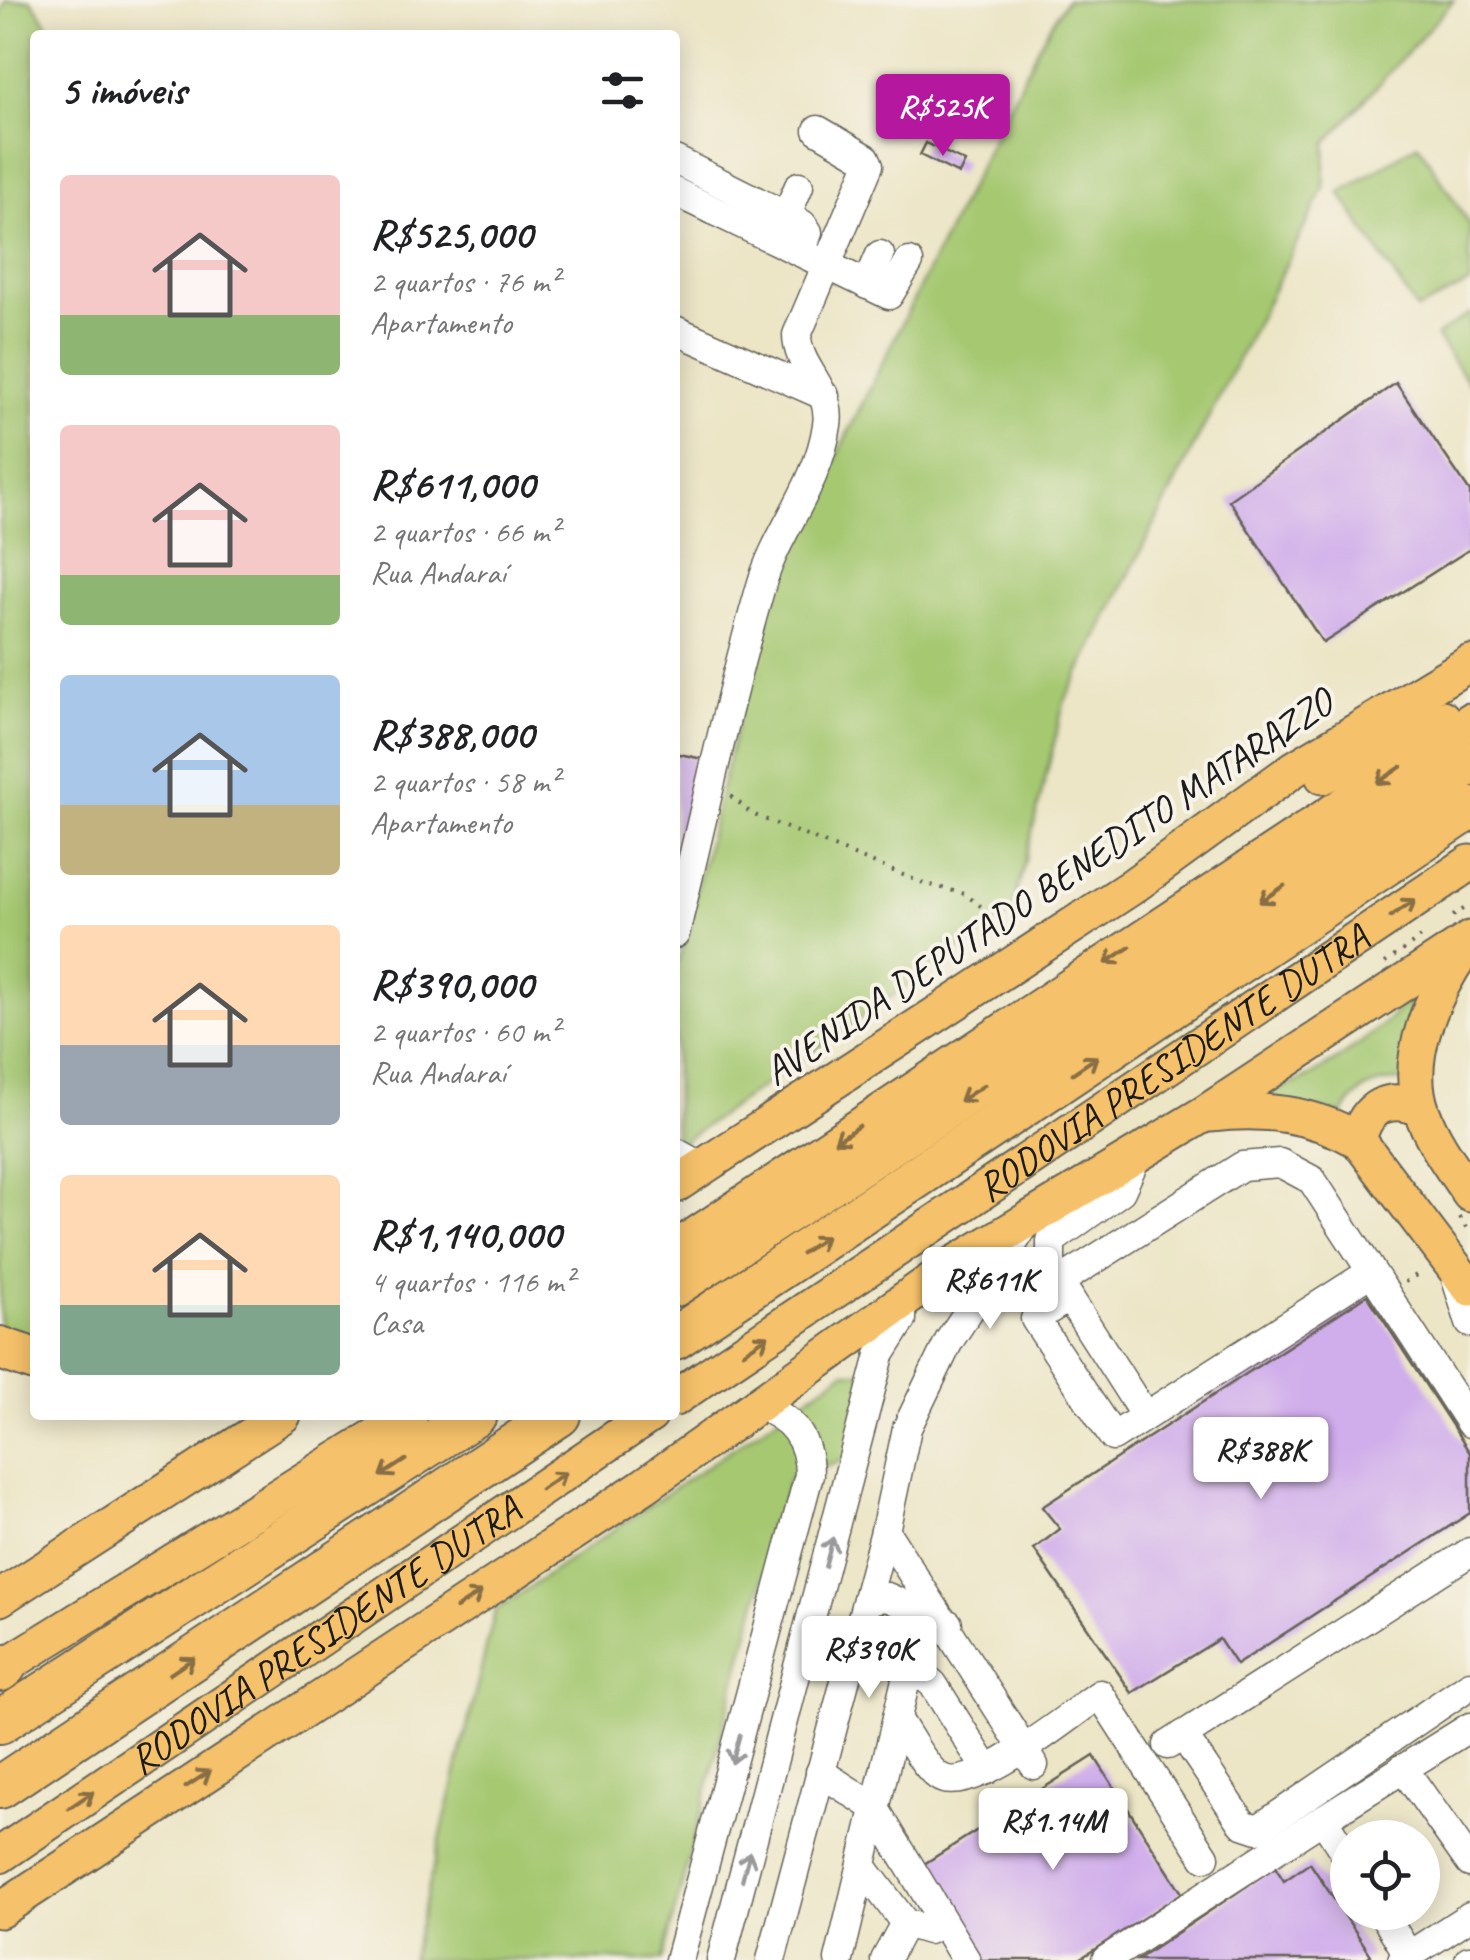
<!DOCTYPE html>
<html lang="pt">
<head>
<meta charset="utf-8">
<style>
  :root { --surface:#fff; --page:#f2f2f2; --text:#202124; --muted:#757577; --accent:#b5179e }
  body { margin:0; font-family:Caveat,sans-serif; background:var(--page); color:var(--text); height:100vh; display:flex; flex-direction:column; font-size:38px; white-space:nowrap }
  * { box-sizing:border-box; margin:0 }
  p { font-size:32px; color:var(--muted) }
  .icon { flex:none; width:55px; height:55px; fill:none; stroke:currentColor; stroke-width:2; stroke-linecap:round; stroke-linejoin:round }
  .map { position:relative; flex:1; overflow:hidden }
  .details { position:absolute; left:30px; top:30px; width:650px; height:1390px; display:flex; flex-direction:column; background:var(--surface); border-radius:10px; box-shadow:0 5px 25px #0003 }
  .details>* { flex:none }
  .fabs { position:absolute; left:1330px; top:1820px; display:grid; gap:20px }
  .fabs a { display:grid; place-items:center; width:110px; height:110px; border-radius:50%; background:var(--surface); box-shadow:0 5px 25px #0003; font-size:50px }
  .price { position:absolute; translate:-50% -85px; padding:0 22px; border-radius:10px; background:#fff; color:#222; font-size:32px; line-height:65px; filter:drop-shadow(0 2px 5px #0008) }
  .price::after { content:''; position:absolute; left:50%; top:60px; width:30px; height:22px; margin-left:-15px; background:inherit; clip-path:polygon(0 0,100% 0,50% 100%) }
  .price.on { background:var(--accent); color:#fff }
  ul { padding:0; list-style:none }
  li { display:flex; align-items:center; gap:30px; height:250px; padding:0 30px }
  li span { display:grid; place-items:center; flex:none; width:280px; height:200px; border-radius:10px; color:#555 }
  li>.icon { margin-inline-start:auto }
  span .icon { width:120px; height:120px; fill:#fffc; stroke-width:1 }
  li b { font-size:42px }
  h2 { display:flex; justify-content:space-between; align-items:center; height:120px; padding:0 30px; font-size:42px }
  .map>svg:first-child { display:block }
  .green { fill:#a5c871; stroke:#607246; stroke-width:2.5 }
  .building { fill:#d0adeb }
  .lines { fill:none; stroke-linecap:round; stroke-linejoin:round }
  .minor-casing { stroke:#656258; stroke-width:31 }
  .major-casing { stroke:#656258; stroke-width:39 }
  .highway-casing { stroke:#656258; stroke-width:46 }
  .path { stroke:#656258; stroke-width:4; stroke-dasharray:2.5 8; stroke-linecap:butt }
  .minor { stroke:#fff; stroke-width:28 }
  .major { stroke:#f5c16b; stroke-width:35 }
  .highway { stroke:#f5c16b; stroke-width:42 }
  .oneway { stroke:#886e44 }
  .oneway2 { stroke:#999 }
  .labels { text-anchor:middle; dominant-baseline:central; stroke-width:8; stroke-linejoin:round; paint-order:stroke }
  .street-label { font-size:40px; fill:#1c1c1c; stroke:#f7f3e8 }
</style>
</head>
<body>
<div class="map">
<svg width="1470" height="1960" viewBox="0 0 1470 1960">
  <rect width="100%" height="100%" fill="#f7f3e8"/>
  <filter id="ink" filterUnits="userSpaceOnUse"><feTurbulence type="fractalNoise" baseFrequency=".01" numOctaves="2"/><feDisplacementMap in="SourceGraphic" scale="20" xChannelSelector="R" yChannelSelector="G"/><feConvolveMatrix kernelMatrix="1 2 1 2 8 2 1 2 1" color-interpolation-filters="sRGB"/></filter>
  <filter id="wash" filterUnits="userSpaceOnUse"><feTurbulence type="fractalNoise" baseFrequency=".0048" numOctaves="4" result="noise"/><feDisplacementMap in="SourceGraphic" scale="40" xChannelSelector="R" yChannelSelector="G"/><feGaussianBlur stdDeviation="2.25" result="paint"/><feColorMatrix in="noise" values="0 0 0 0 0 0 0 0 0 0 0 0 0 0 0 0 0 1.4 0 .05"/><feComposite in="paint" operator="in"/></filter>
  <g filter="url(#wash)">
    <rect width="100%" height="100%" fill="#ece5c6"/>
    <g class="green">
      <polygon points="6,0 31,0 55,35 35,35 35,1340 0,1328 0,14"/>
      <polygon points="1066,0 1454,0 1326,143 1324,189 1064,703 1012,913 679,1144 675,1140 675,976 770,591 1042,39"/>
      <polygon points="1418,144 1470,225 1470,283 1417,310 1340,193"/>
      <polygon points="1470,313 1470,385 1436,336"/>
      <path d="M1416,993l-7,88c-32,-1 -50,4 -66,33l-88,-16c63,-18 115,-58 161,-105z"/>
      <polygon points="844,1372 858,1372 878,1393 883,1412 866,1453 789,1479 662,1960 411,1960 495,1611"/>
    </g>
    <g id="blocks">
      <g class="building">
        <polygon points="926,143 965,162 959,174 920,155"/>
        <polygon points="1396,383 1470,492 1470,549 1323,643 1229,500"/>
        <polygon points="675,753 707,760 675,884"/>
        <polygon points="1367,1295 1470,1453 1470,1513 1236,1665 1219,1639 1132,1693 1034,1549 1060,1529 1042,1507"/>
        <polygon points="1094,1756 1182,1893 1078,1960 981,1960 921,1866"/>
        <polygon points="1310,1863 1371,1955 1363,1960 1137,1960 1275,1867 1284,1881"/>
      </g>
    </g>
  </g>
  <g filter="url(#ink)">
    <use href="#blocks" fill-opacity="0" stroke="#656258" stroke-width="2.5"/>
    <g class="lines">
      <g class="minor-casing">
        <g id="minor">
          <polyline points="675,160 802,224 808,232 802,252"/>
          <polyline points="675,192 889,295 909,262"/>
          <polyline points="786,216 799,186"/>
          <polyline points="867,285 880,255"/>
          <polyline points="675,330 825,396"/>
          <path d="M675,934c28,-116 53,-234 86,-348 16,-56 57,-99 66,-161 6,-36 -30,-56 -30,-90l72,-170 -3,-7 -48,-28"/>
          <polyline points="1139,1151 1121,1191 1051,1241 1051,1269 1145,1416"/>
          <polyline points="675,1152 702,1167"/>
          <polyline points="1452,1266 1470,1323"/>
          <polyline points="1059,1282 1242,1166 1280,1163 1312,1180 1470,1423"/>
          <polyline points="1069,1297 1035,1319 1113,1437 1371,1272"/>
          <polyline points="885,1531 1034,1765"/>
          <polyline points="867,1600 887,1597 948,1624"/>
          <path d="M897,1719c12,17 25,45 41,57 31,23 134,-63 162,-82l105,163"/>
          <polyline points="1183,1735 1243,1824 1258,1829 1470,1685"/>
          <polyline points="1168,1745 1470,1552"/>
          <polyline points="1403,1768 1470,1863"/>
          <polyline points="820,1772 874,1807 966,1960"/>
          <polyline points="1348,1858 1323,1819 1470,1727"/>
          <polyline points="862,1866 905,1923 928,1930 942,1922"/>
          <polyline points="1382,1912 1409,1956"/>
          <path d="M679,1960l130,-485c0,-35 -17,-59 -51,-69"/>
          <polyline points="721,1960 880,1355 902,1320 902,1302"/>
          <polyline points="771,1960 885,1531 907,1428 949,1341 1027,1222"/>
          <polyline points="839,1960 905,1684 912,1677 923,1676 933,1684 987,1770"/>
          <polyline points="885,1960 905,1923"/>
          <polyline points="1106,1960 1323,1819"/>
          <polyline points="1402,1960 1470,1916"/>
          <polyline points="1469,1960 1470,1960"/>
        </g>
      </g>
      <g class="major-casing">
        <g id="major">
          <polyline points="1323,776 1442,718"/>
          <path d="M1464,949c-30,43 -62,109 -42,163 11,30 30,55 48,82"/>
          <path d="M1210,1114c54,-6 101,-1 148,26l112,148"/>
          <path d="M1358,1140c8,-34 30,-45 62,-32"/>
          <polyline points="675,1185 1130,888 1294,769 1470,663"/>
          <polyline points="675,1249 1470,721"/>
          <path id="s1" d="M675,1398l795,-535"/>
          <polyline points="0,1598 283,1415"/>
          <polyline points="0,1669 410,1415"/>
          <path id="s2" d="M0,1855l650,-440"/>
          <polyline points="0,1910 644,1486 955,1264 1204,1114 1470,939"/>
        </g>
      </g>
      <g class="highway-casing">
        <g id="highway">
          <polyline points="675,1285 1470,763"/>
          <polyline points="675,1338 1470,808"/>
          <polyline points="0,1348 35,1360"/>
          <polyline points="0,1670 5,1666"/>
          <polyline points="0,1722 475,1415"/>
          <polyline points="0,1787 559,1415"/>
        </g>
      </g>
      <g class="path">
        <polyline points="731,796 752,814 923,883 965,894 987,911 996,929 1012,932"/>
        <polyline points="1453,916 1470,905"/>
        <polyline points="1385,963 1424,935"/>
        <polyline points="1459,1217 1470,1234"/>
        <polyline points="1405,1282 1418,1274"/>
      </g>
      <use href="#minor" class="minor"/>
      <use href="#major" class="major"/>
      <use href="#highway" class="highway"/>
    </g>
    <defs><path id="oneway-shaft" d="M-6 0H5M1.5-3L5.5 0L1.5 3" fill="none" stroke-width="1.6" stroke-linecap="round" stroke-linejoin="round" transform="scale(2.5)"/></defs>
    <g class="oneway">
      <use href="#oneway-shaft" transform="translate(1389 775) rotate(146)"/>
      <use href="#oneway-shaft" transform="translate(1272 894) rotate(146)"/>
      <use href="#oneway-shaft" transform="translate(1403 908) rotate(-34)"/>
      <use href="#oneway-shaft" transform="translate(1118 955) rotate(146)"/>
      <use href="#oneway-shaft" transform="translate(1085 1065) rotate(-34)"/>
      <use href="#oneway-shaft" transform="translate(972 1093) rotate(147)"/>
      <use href="#oneway-shaft" transform="translate(847 1134) rotate(146)"/>
      <use href="#oneway-shaft" transform="translate(814 1245) rotate(-34)"/>
      <use href="#oneway-shaft" transform="translate(756 1344) rotate(-34)"/>
      <use href="#oneway-shaft" transform="translate(393 1468) rotate(147)"/>
      <use href="#oneway-shaft" transform="translate(553 1481) rotate(-34)"/>
      <use href="#oneway-shaft" transform="translate(469 1600) rotate(-33)"/>
      <use href="#oneway-shaft" transform="translate(182 1666) rotate(-34)"/>
      <use href="#oneway-shaft" transform="translate(198 1779) rotate(-33)"/>
      <use href="#oneway-shaft" transform="translate(81 1800) rotate(-34)"/>
    </g>
    <g class="oneway2">
      <use href="#oneway-shaft" transform="translate(829 1552) rotate(-75)"/>
      <use href="#oneway-shaft" transform="translate(736 1749) rotate(105)"/>
      <use href="#oneway-shaft" transform="translate(746 1866) rotate(-75)"/>
    </g>
  </g>
  <g class="labels">
    <g class="street-label">
      <text transform="translate(1048 887) rotate(-34)">AVENIDA DEPUTADO BENEDITO MATARAZZO</text>
      <text stroke="none"><textPath href="#s1" startOffset="600">RODOVIA PRESIDENTE DUTRA</textPath></text>
      <text stroke="none"><textPath href="#s2" startOffset="392">RODOVIA PRESIDENTE DUTRA</textPath></text>
    </g>
  </g>
</svg>
<div class="fabs">
<a><svg class="icon" aria-label="locate" viewBox="0 0 24 24"><circle cx="12" cy="12" r="6"/><path d="M12 2v4M12 18v4M2 12h4M18 12h4"/></svg></a>
</div>
<b class="price on" style="left:943px;top:159px">R$525K</b>
<b class="price" style="left:990px;top:1332px">R$611K</b>
<b class="price" style="left:1261px;top:1502px">R$388K</b>
<b class="price" style="left:869px;top:1701px">R$390K</b>
<b class="price" style="left:1053px;top:1873px">R$1.14M</b>
<section class="details">
<h2>5 imóveis<svg class="icon" aria-label="filters" viewBox="0 0 24 24"><path d="M4 7h16M4 17h16"/><circle cx="9" cy="7" r="2"/><circle cx="15" cy="17" r="2"/></svg></h2>
<ul>
<li><span style="background:linear-gradient(#f6c9c9 70%,#8fb573 0)"><svg class="icon" aria-label="home" viewBox="0 0 24 24"><path d="M3 11l9-7 9 7M6 9v11h12V9"/></svg></span><div><b>R$525,000</b><p>2 quartos · 76 m²</p><p>Apartamento</p></div></li>
<li><span style="background:linear-gradient(#f6c9c9 75%,#8fb573 0)"><svg class="icon" aria-label="home" viewBox="0 0 24 24"><path d="M3 11l9-7 9 7M6 9v11h12V9"/></svg></span><div><b>R$611,000</b><p>2 quartos · 66 m²</p><p>Rua Andaraí</p></div></li>
<li><span style="background:linear-gradient(#a9c7e8 65%,#c2b280 0)"><svg class="icon" aria-label="home" viewBox="0 0 24 24"><path d="M3 11l9-7 9 7M6 9v11h12V9"/></svg></span><div><b>R$388,000</b><p>2 quartos · 58 m²</p><p>Apartamento</p></div></li>
<li><span style="background:linear-gradient(#ffd9b3 60%,#9aa5b1 0)"><svg class="icon" aria-label="home" viewBox="0 0 24 24"><path d="M3 11l9-7 9 7M6 9v11h12V9"/></svg></span><div><b>R$390,000</b><p>2 quartos · 60 m²</p><p>Rua Andaraí</p></div></li>
<li><span style="background:linear-gradient(#ffd9b3 65%,#7fa58c 0)"><svg class="icon" aria-label="home" viewBox="0 0 24 24"><path d="M3 11l9-7 9 7M6 9v11h12V9"/></svg></span><div><b>R$1,140,000</b><p>4 quartos · 116 m²</p><p>Casa</p></div></li>
</ul>
</section>
</div>
</body>
</html>
